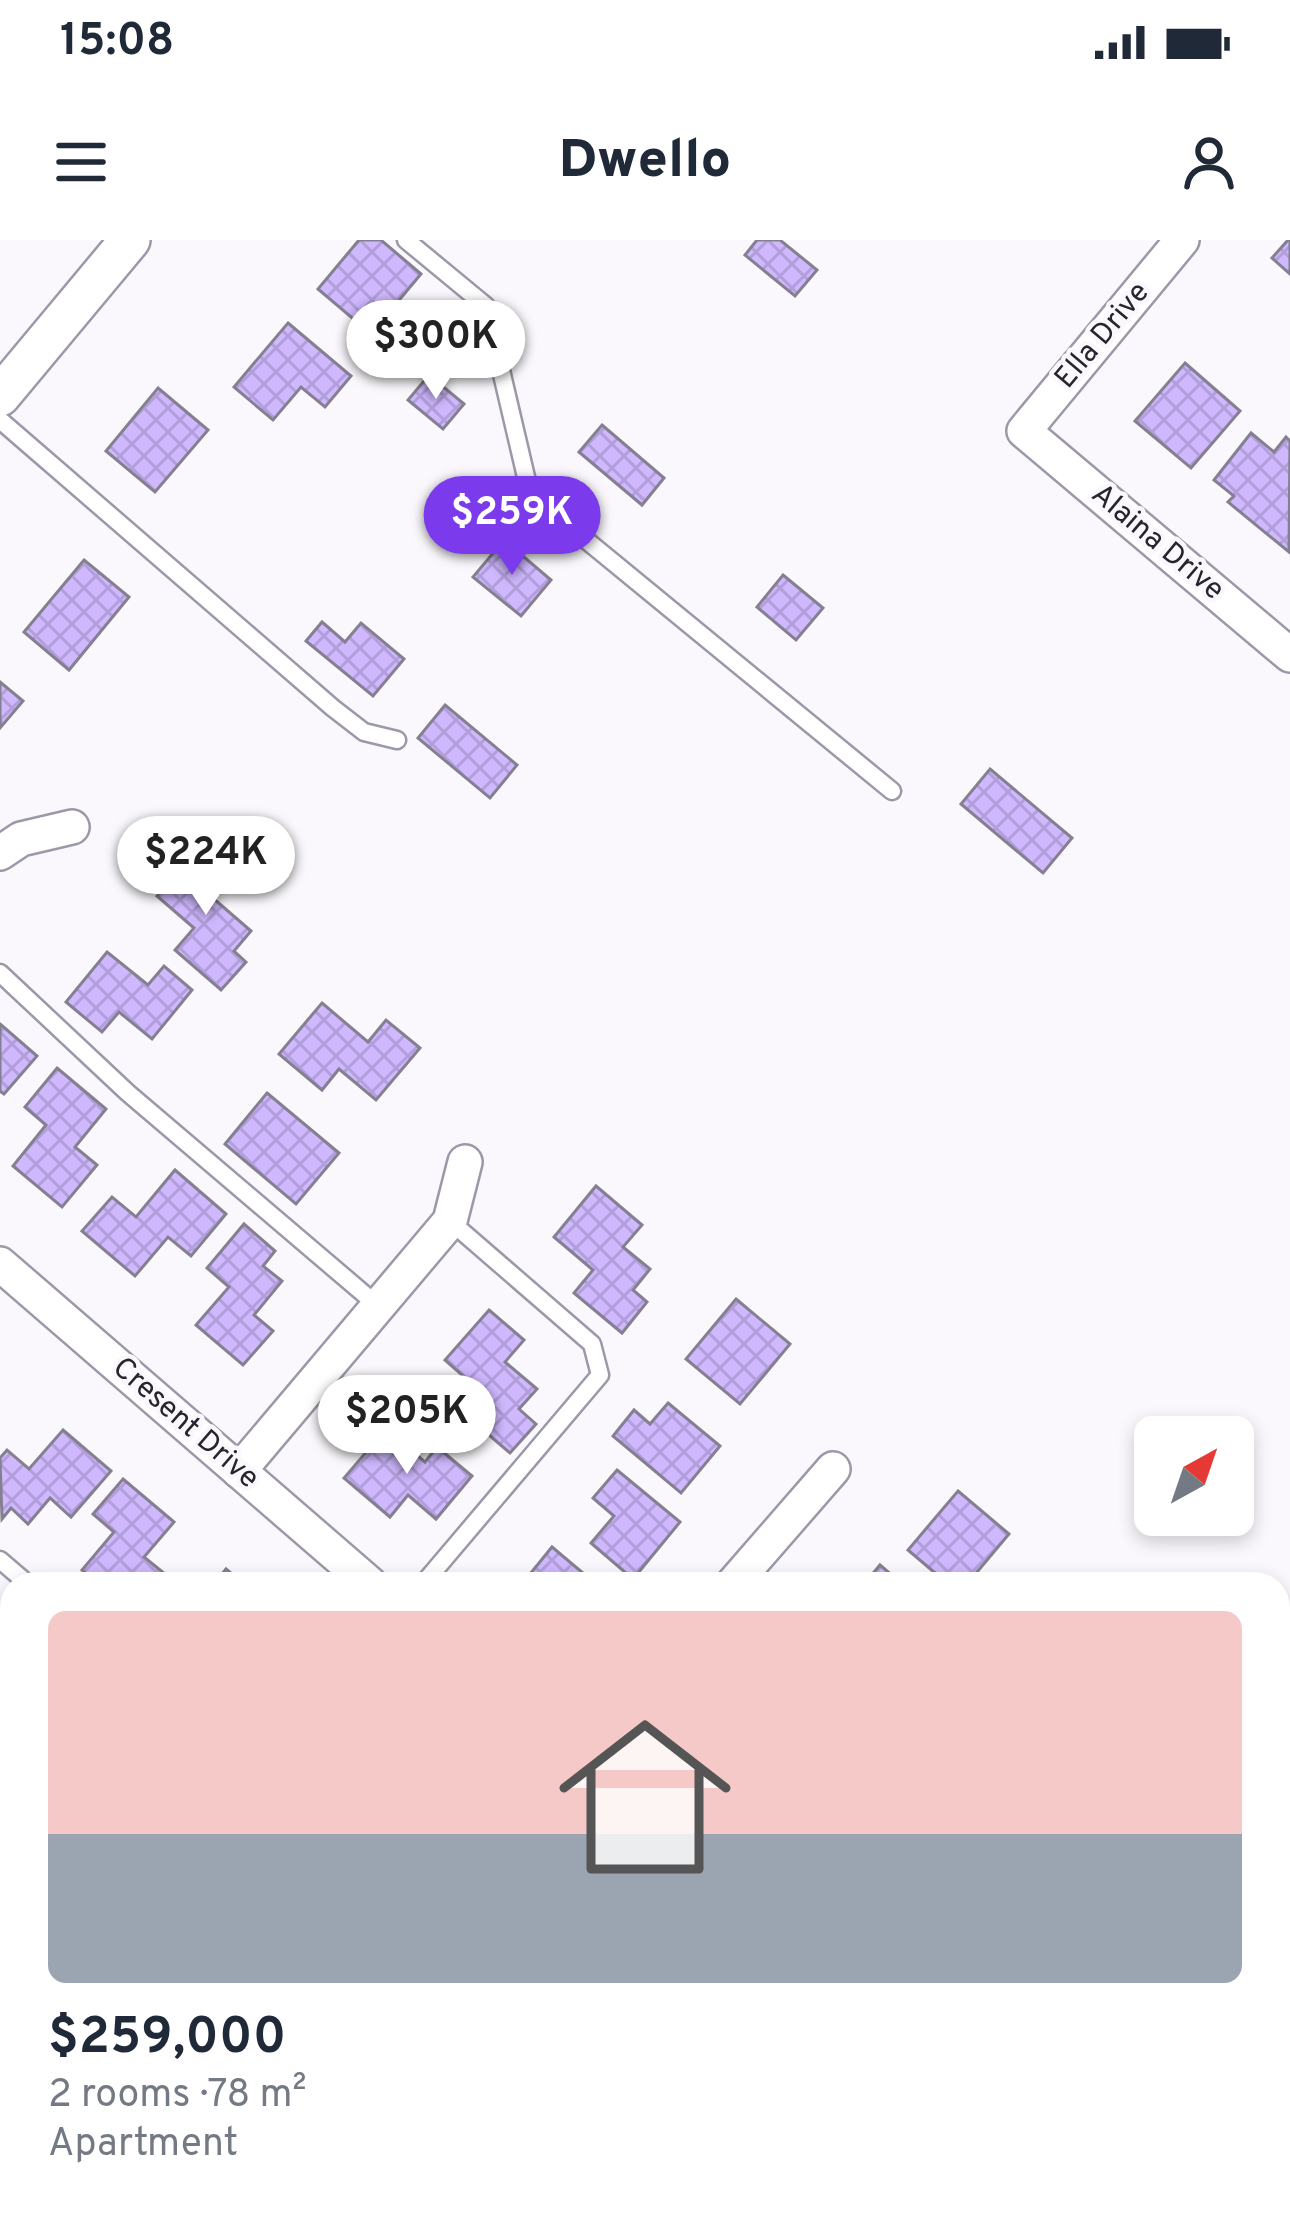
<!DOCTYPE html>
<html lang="en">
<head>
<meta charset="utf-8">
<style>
  :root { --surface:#fff; --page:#f2f2f3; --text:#1f2937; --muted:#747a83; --line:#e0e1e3; --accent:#7c3aed }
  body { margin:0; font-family:Overpass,sans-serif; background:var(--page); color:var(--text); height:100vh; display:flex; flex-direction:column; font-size:45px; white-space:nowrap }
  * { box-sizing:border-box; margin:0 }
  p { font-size:39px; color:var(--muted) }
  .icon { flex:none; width:66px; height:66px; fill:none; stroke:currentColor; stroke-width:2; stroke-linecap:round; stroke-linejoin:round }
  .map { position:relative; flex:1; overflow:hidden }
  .side { position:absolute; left:0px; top:1332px; width:1290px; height:663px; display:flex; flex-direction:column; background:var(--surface); border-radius:36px 36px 0 0; box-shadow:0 6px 18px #0003 }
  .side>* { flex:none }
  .needle { width:78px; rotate:40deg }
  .buttons { position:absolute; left:1134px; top:1176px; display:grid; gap:24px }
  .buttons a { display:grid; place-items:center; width:120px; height:120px; border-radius:18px; background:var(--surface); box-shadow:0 6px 18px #0003; font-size:60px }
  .price { position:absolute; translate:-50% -102px; padding:0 27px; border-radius:42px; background:#fff; color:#222; font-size:39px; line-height:78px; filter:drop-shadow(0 3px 6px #0008) }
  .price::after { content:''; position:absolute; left:50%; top:72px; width:36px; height:27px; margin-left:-18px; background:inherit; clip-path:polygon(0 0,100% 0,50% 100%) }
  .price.on { background:var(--accent); color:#fff }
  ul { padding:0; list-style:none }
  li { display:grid; align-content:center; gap:24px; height:636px; padding:0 48px }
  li+li { border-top:3px solid var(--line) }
  li span { display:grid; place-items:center; height:372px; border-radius:18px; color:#555 }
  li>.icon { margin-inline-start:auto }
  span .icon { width:216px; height:216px; fill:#fffc; stroke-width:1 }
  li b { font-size:51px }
  .status { display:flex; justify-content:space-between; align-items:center; height:84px; padding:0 60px; background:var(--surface); direction:ltr }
  .status svg { height:33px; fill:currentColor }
  header { display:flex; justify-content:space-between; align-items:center; height:156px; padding:0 48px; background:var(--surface); font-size:54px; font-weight:800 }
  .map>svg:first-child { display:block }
  .building { fill:url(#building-cross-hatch); stroke:#858091; stroke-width:3 }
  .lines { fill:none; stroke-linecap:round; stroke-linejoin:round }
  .service-casing { stroke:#9d98a9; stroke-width:21 }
  .minor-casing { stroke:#9d98a9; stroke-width:38 }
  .tertiary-casing { stroke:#9d98a9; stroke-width:44 }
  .service { stroke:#fff; stroke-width:16 }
  .minor { stroke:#fff; stroke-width:33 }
  .tertiary { stroke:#fff; stroke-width:39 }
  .labels { text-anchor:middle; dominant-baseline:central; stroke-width:9; stroke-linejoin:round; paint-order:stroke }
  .street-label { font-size:30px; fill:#27252c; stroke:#faf8fc }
</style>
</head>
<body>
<div class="status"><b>15:08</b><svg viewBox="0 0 49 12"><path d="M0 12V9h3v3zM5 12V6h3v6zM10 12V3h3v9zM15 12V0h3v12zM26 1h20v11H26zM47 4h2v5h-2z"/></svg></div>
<header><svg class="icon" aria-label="menu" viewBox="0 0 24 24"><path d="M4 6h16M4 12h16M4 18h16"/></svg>Dwello<svg class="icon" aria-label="person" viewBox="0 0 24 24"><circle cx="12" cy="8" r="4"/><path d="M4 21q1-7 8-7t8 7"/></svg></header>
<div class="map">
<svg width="1290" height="1993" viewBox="0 0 1290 1993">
  <defs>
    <pattern id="building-cross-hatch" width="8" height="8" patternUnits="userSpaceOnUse" patternTransform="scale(3)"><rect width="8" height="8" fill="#cfb8fe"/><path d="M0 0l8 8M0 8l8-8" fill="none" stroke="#b29eda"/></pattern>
  </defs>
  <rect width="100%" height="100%" fill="#faf8fc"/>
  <g class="building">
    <polygon points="359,0 381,0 421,34 371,94 318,49"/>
    <polygon points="757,0 780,0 817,30 795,56 745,15"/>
    <polygon points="1288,0 1290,0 1290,34 1272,18"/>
    <polygon points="288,83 351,136 325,167 301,147 273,180 234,147"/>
    <polygon points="1185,123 1240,171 1191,228 1135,181"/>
    <polygon points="429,135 464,164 443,189 408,160"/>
    <polygon points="158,148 208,190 155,252 106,211"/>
    <polygon points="602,185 664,238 642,265 579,212"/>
    <polygon points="1251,193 1274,212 1286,197 1290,201 1289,312 1228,262 1234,256 1214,240"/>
    <polygon points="504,300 551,340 521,376 473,337"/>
    <polygon points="84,320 129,357 69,430 24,392"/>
    <polygon points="783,335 823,368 796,400 757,367"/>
    <polygon points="322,382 345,402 361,383 404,419 373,456 306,401"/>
    <polygon points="0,442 23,461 0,488"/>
    <polygon points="445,465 517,525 490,558 418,498"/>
    <polygon points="990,529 1072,598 1043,633 961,564"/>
    <polygon points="200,606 234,636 214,659 251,691 234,711 246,722 221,750 175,710 194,688 157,656"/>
    <polygon points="107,712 148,745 164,726 192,750 152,799 119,772 102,792 66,762"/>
    <polygon points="322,763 368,802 386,780 420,808 376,860 339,829 322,850 279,814"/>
    <polygon points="0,784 37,816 4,854 0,851"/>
    <polygon points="57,828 106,869 75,907 97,925 62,967 13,926 46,885 25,867"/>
    <polygon points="267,853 339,913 296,964 225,904"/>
    <polygon points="175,930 226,974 191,1016 168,997 135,1036 82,991 112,957 136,977"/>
    <polygon points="596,946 642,985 623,1007 650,1029 633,1050 647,1062 622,1093 574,1053 593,1030 554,997"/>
    <polygon points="244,984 275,1011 263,1026 282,1041 254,1075 273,1091 243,1125 196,1085 229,1047 207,1028"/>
    <polygon points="736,1059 790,1104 740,1164 686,1119"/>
    <polygon points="489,1070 524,1100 505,1122 537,1149 519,1169 536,1184 510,1213 468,1177 486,1156 445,1120"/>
    <polygon points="668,1163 720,1206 681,1253 613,1196 634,1170 650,1184"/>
    <polygon points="386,1189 425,1222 437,1207 472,1236 436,1279 408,1255 390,1277 344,1238"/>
    <polygon points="63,1190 111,1231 71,1277 50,1258 28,1284 11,1268 2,1279 0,1218 7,1210 29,1229"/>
    <polygon points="617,1230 680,1282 633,1339 591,1303 614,1276 593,1258"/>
    <polygon points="123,1239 174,1282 144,1317 165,1334 157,1344 98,1344 82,1330 114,1292 93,1274"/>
    <polygon points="958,1251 1009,1294 967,1344 948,1344 908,1310"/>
    <polygon points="552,1307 596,1344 542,1344 530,1334"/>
    <polygon points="880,1325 902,1344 864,1344"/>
    <polygon points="226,1329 244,1344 214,1344"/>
    <polygon points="1290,1746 1290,1794 1278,1784 1278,1760"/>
    <polygon points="577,1983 631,1983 623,1993 589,1993"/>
    <polygon points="646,1983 672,1983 664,1993"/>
    <polygon points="849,1983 947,1983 939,1993 851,1993 845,1988"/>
    <polygon points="1147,1983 1243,1983 1235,1993 1142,1993"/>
  </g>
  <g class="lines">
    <g class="service-casing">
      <g id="service">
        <polyline points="406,0 486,66 530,254 892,551"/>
        <polyline points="0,180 333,468 364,492 397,500"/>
        <polyline points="0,733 128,853 377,1065"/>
        <polyline points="0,1320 28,1344"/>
        <polyline points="423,1344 600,1135 592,1104 450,981"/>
        <polyline points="1041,1344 1049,1344"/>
        <polyline points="1278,1514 1290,1524"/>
        <polyline points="0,1689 12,1667"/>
        <polyline points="0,1910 12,1910"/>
        <polyline points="1051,1983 1063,1993"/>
      </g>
    </g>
    <g class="minor-casing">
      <g id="minor">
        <polyline points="1182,0 1024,191 1290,415"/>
        <polyline points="0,613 21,599 72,587"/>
        <polyline points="0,1024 370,1344"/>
        <polyline points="239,1231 450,981 465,922"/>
        <polyline points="733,1344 833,1229"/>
        <polyline points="1278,1879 1290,1889"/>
        <polyline points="762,1993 771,1983"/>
      </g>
    </g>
    <g class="tertiary-casing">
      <polyline id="tertiary" points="0,156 130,0"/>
    </g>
    <use href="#service" class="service"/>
    <use href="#minor" class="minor"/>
    <use href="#tertiary" class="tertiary"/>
  </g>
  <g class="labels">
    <g class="street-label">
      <text transform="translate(1103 96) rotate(-50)">Ella Drive</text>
      <text transform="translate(1157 303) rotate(40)">Alaina Drive</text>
      <text transform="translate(185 1184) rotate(41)">Cresent Drive</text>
    </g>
  </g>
</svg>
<div class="buttons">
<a><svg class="needle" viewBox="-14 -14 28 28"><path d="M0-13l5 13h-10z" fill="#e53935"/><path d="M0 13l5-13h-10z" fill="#747a83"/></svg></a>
</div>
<b class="price" style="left:436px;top:162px">$300K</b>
<b class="price on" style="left:512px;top:338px">$259K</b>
<b class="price" style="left:206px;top:678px">$224K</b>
<b class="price" style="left:407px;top:1237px">$205K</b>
<section class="side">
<ul>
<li><span style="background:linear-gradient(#f6c9c9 60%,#9aa5b1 0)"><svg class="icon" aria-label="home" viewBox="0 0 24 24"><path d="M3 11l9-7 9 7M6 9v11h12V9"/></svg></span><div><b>$259,000</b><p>2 rooms · 78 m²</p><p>Apartment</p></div></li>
</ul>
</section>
</div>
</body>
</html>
